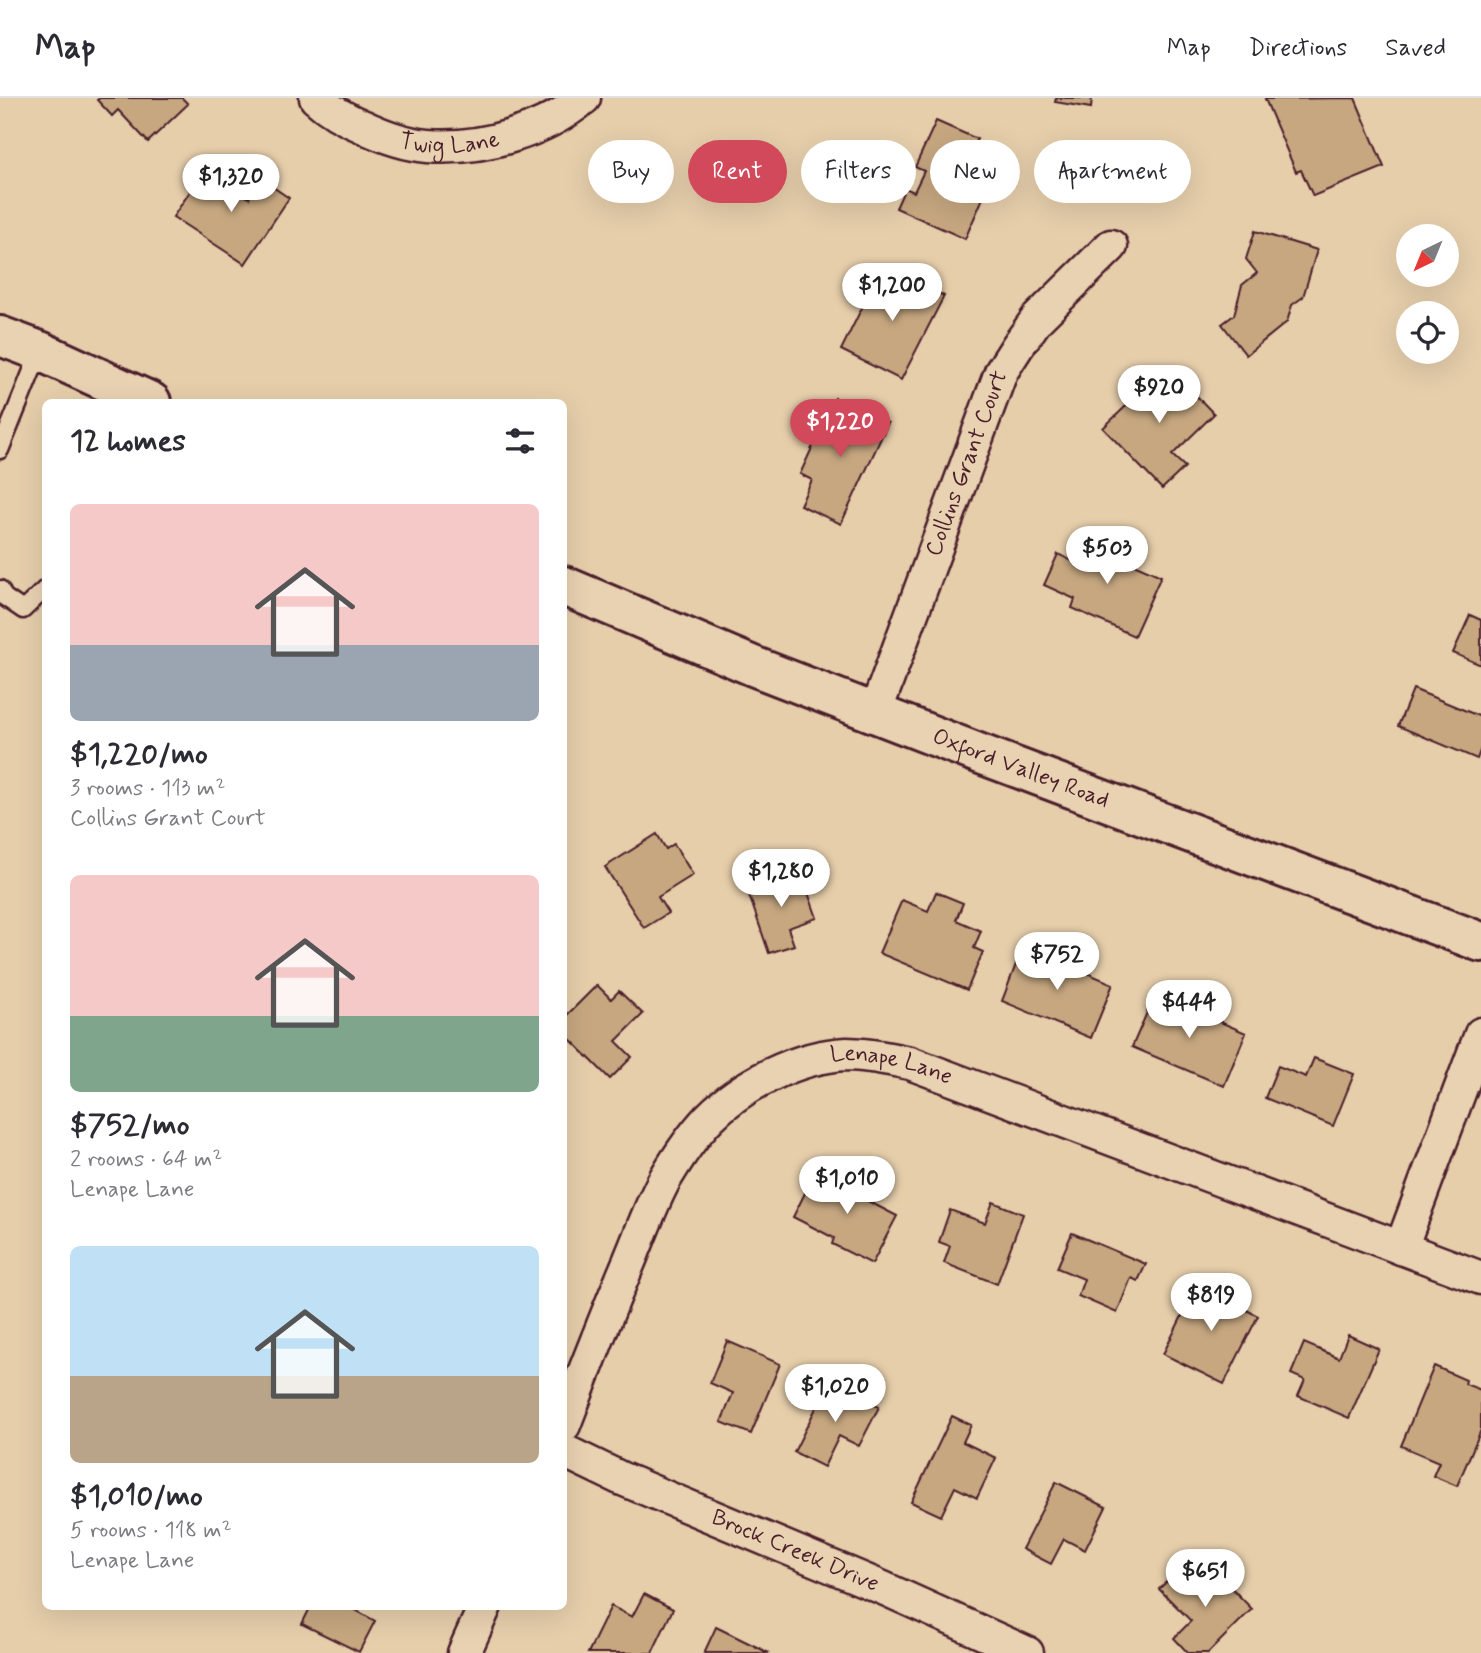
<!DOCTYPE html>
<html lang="en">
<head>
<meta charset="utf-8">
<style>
  :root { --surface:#fff; --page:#f7f7f7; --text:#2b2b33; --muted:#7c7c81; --line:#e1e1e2; --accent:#d1495b }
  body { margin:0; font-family:Mynerve,sans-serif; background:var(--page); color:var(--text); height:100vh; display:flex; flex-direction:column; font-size:26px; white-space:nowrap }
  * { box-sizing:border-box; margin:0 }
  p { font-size:23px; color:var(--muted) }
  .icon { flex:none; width:38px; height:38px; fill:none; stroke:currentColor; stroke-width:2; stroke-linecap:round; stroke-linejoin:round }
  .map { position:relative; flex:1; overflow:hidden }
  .sheet { position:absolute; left:42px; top:301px; width:525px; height:1211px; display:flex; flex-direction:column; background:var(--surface); border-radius:10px; box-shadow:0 7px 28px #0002 }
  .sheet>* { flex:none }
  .banner { position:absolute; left:588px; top:42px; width:665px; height:63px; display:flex; gap:14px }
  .needle { width:46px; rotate:223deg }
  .tools { position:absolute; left:1396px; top:126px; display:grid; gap:14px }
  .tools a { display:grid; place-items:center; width:63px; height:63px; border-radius:50%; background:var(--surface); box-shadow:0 7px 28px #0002; font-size:35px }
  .price { position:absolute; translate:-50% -60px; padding:0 16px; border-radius:24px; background:#fff; color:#222; font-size:23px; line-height:46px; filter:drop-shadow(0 2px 4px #0008) }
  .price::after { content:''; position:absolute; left:50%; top:42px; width:21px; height:16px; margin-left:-10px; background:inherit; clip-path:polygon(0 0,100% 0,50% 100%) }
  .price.on { background:var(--accent); color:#fff }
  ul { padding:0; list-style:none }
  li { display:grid; align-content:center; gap:14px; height:371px; padding:0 28px }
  li span { display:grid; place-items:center; height:217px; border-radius:10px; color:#555 }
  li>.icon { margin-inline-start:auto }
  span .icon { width:126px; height:126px; fill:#fffc; stroke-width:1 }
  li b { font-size:30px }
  h2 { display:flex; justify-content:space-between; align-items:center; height:84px; padding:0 28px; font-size:30px }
  .chip { padding:0 24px; border-radius:32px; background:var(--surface); box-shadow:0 7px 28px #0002; font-size:24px; line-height:63px }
  .chip.on { background:var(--accent); color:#fff }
  header { display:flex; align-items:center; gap:42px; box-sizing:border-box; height:98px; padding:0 35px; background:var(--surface); border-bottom:2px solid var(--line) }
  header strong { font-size:33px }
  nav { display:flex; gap:38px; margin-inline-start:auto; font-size:24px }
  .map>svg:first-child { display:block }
  .building { fill:#c6a780; stroke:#4a1f2b; stroke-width:2 }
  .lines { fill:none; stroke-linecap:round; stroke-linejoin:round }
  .lane-casing { stroke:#4a1f2b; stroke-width:21 }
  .street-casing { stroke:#4a1f2b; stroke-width:37 }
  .secondary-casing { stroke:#4a1f2b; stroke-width:44 }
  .lane { stroke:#e9d2b2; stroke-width:16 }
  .street { stroke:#e9d2b2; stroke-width:32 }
  .secondary { stroke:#e9d2b2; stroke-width:38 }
  .labels { text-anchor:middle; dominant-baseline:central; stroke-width:5; stroke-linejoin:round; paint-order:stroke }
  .street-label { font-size:23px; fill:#4a1f2b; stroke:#e9d2b2 }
</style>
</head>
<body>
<header>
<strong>Map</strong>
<nav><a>Map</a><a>Directions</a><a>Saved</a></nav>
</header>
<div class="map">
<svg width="1481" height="1555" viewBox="0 0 1481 1555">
  <rect width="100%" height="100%" fill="#e6ceab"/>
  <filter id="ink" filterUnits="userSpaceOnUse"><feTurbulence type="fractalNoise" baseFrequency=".0143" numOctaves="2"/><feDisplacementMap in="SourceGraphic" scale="14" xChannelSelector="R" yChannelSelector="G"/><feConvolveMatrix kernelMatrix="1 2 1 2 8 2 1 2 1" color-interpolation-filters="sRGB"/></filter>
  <g filter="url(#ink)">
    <g class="building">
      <polygon points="100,0 182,0 188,6 148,44 118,12 112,18 97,2"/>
      <polygon points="1056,0 1092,0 1091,10 1055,4"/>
      <polygon points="1355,0 1384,69 1313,98 1301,72 1296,74 1265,1"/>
      <polygon points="936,23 977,41 975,45 1002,57 965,141 896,110 905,90 914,94 924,73 915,69"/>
      <polygon points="205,71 249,100 261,81 289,100 245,166 173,119"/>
      <polygon points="1255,133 1317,152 1303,199 1292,207 1287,224 1246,257 1222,226 1234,217 1242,187 1257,175 1246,161"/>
      <polygon points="883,167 944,198 901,282 841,252"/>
      <polygon points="1168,268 1214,316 1172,357 1185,369 1162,391 1103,330"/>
      <polygon points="835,300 888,325 841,426 800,407 812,382 800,376"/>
      <polygon points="1103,440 1140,457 1136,467 1161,478 1134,538 1072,510 1075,501 1044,487 1058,456 1089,471"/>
      <polygon points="1470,517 1481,522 1481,567 1453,555"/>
      <polygon points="1413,591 1481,619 1481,650 1477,661 1398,628"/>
      <polygon points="657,736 666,751 674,746 693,777 658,799 668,815 644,830 605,769"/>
      <polygon points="800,772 817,820 788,830 794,847 769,855 747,791"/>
      <polygon points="936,794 963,805 956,822 981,833 974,850 983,854 967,892 879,855 902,802 928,813"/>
      <polygon points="1023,848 1113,886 1091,940 1002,903"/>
      <polygon points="597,887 611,901 619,893 643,916 616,943 632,959 610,981 564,935 564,920"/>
      <polygon points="1155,896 1246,935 1224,988 1132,949"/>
      <polygon points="1314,960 1354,976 1333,1028 1265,1000 1278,968 1306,979"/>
      <polygon points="838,1068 866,1082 858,1098 897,1118 872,1166 832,1146 834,1140 793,1119 808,1089 824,1096"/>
      <polygon points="993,1104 1023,1116 997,1186 944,1165 950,1148 939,1144 950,1112 985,1125"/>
      <polygon points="1072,1135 1146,1166 1138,1183 1131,1180 1117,1215 1078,1198 1084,1181 1057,1170"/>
      <polygon points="1200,1182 1225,1195 1222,1199 1258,1218 1224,1286 1163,1256"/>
      <polygon points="1348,1237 1379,1251 1349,1320 1298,1298 1305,1282 1291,1276 1304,1245 1339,1260"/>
      <polygon points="727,1243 780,1266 751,1336 721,1324 733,1295 710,1285"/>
      <polygon points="1434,1268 1466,1282 1465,1286 1481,1292 1481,1332 1457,1388 1433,1378 1439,1364 1401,1348"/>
      <polygon points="829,1284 879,1309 859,1348 839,1338 824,1369 794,1354"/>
      <polygon points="952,1318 971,1327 963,1344 996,1360 977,1400 955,1389 941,1418 911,1404"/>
      <polygon points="1056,1384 1106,1409 1085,1452 1064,1441 1051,1466 1022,1451"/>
      <polygon points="1182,1469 1198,1485 1213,1471 1252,1511 1208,1555 1188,1555 1174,1540 1191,1523 1159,1491"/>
      <polygon points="644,1496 673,1511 652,1555 588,1555 611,1508 632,1519"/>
      <polygon points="306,1508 348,1508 375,1523 359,1554 302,1526 310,1510"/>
      <polygon points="716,1529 769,1555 704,1555"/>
    </g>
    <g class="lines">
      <g class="lane-casing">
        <g id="lane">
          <polyline points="0,352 40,253"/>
          <polyline points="0,491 4,499 23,512 46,490"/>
        </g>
      </g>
      <g class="street-casing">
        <g id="street">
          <path id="s1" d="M316,0c14,13 29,21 46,28 21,10 43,18 66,20 52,4 116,-14 156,-48"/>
          <path id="s2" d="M875,615l126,-341 16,-25 20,-28 74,-73"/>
          <polyline points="1401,1150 1481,936"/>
          <path id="s3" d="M564,1327c21,-55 42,-109 65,-163 11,-26 23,-60 36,-83 13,-22 27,-43 44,-61 34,-34 89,-62 138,-64 21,0 42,5 63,9l571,215"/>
          <path id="s4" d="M564,1353l56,27 263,110 144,65"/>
          <polyline points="464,1555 485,1508"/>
        </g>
      </g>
      <g class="secondary-casing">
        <g id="secondary">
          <polyline points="0,238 40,253 151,304"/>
          <path id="s5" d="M564,488l189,80 225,87 503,189"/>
        </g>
      </g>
      <use href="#lane" class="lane"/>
      <use href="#street" class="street"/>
      <use href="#secondary" class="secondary"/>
    </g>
  </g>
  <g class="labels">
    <g class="street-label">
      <text stroke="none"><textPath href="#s1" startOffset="145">Twig Lane</textPath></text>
      <text stroke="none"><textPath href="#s2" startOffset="266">Collins Grant Court</textPath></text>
      <text stroke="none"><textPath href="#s5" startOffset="492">Oxford Valley Road</textPath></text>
      <text stroke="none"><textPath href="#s3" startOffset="542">Lenape Lane</textPath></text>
      <text stroke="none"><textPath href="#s4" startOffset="252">Brock Creek Drive</textPath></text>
    </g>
  </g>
</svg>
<div class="tools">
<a><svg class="needle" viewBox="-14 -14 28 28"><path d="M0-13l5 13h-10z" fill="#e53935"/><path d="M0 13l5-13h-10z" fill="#7c7c81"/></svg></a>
<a><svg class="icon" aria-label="locate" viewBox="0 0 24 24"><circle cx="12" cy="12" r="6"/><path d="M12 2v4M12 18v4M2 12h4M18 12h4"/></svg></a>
</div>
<b class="price" style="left:231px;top:116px">$1,320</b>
<b class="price" style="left:892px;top:225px">$1,200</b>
<b class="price" style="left:1159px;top:327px">$920</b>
<b class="price on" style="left:840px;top:361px">$1,220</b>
<b class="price" style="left:1107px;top:488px">$503</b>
<b class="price" style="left:781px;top:811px">$1,280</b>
<b class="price" style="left:1057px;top:894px">$752</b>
<b class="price" style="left:1189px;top:942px">$444</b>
<b class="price" style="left:847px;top:1118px">$1,010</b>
<b class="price" style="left:1211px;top:1235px">$819</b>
<b class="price" style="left:835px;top:1326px">$1,020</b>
<b class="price" style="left:1205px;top:1511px">$651</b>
<div class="banner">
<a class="chip">Buy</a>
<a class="chip on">Rent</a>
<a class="chip">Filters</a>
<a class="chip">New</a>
<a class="chip">Apartment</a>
</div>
<section class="sheet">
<h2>12 homes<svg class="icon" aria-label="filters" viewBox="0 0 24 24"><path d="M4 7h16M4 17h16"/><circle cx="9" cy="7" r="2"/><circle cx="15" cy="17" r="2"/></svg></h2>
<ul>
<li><span style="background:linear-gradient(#f6c9c9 65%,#9aa5b1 0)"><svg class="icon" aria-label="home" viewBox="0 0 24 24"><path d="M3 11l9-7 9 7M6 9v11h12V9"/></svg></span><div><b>$1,220/mo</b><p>3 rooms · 113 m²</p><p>Collins Grant Court</p></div></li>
<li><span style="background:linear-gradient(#f6c9c9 65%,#7fa58c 0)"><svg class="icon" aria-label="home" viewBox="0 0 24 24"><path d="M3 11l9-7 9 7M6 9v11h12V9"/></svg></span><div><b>$752/mo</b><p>2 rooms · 64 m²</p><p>Lenape Lane</p></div></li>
<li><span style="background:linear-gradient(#bfe0f5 60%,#b9a48a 0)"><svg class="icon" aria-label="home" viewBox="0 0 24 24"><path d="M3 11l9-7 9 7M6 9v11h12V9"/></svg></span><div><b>$1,010/mo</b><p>5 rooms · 118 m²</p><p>Lenape Lane</p></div></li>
</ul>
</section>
</div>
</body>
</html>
